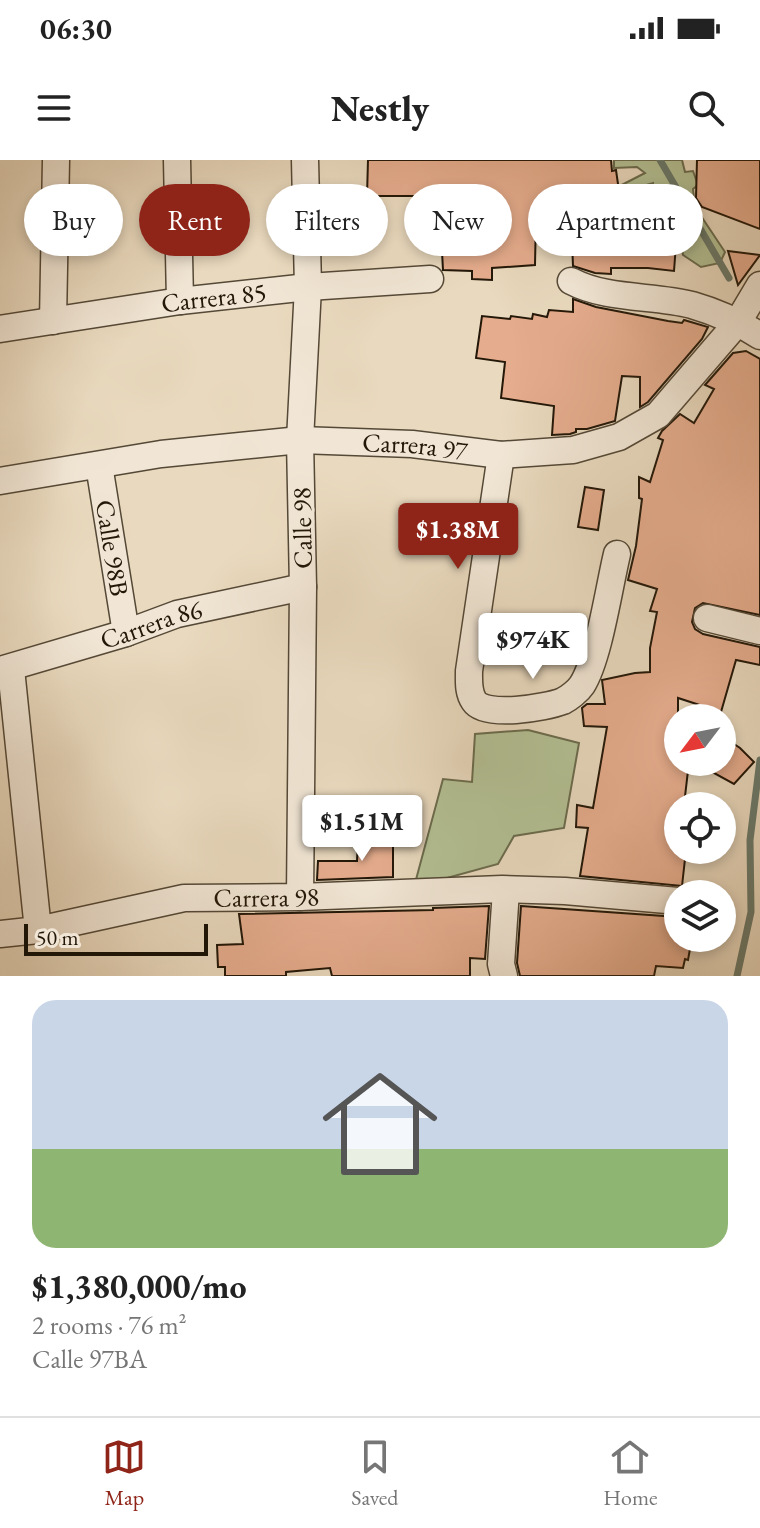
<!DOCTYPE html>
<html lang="en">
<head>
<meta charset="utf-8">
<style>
  :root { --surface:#fff; --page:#f2f2f2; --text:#222; --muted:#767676; --line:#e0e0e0; --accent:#8f2418 }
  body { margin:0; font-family:"EB Garamond",serif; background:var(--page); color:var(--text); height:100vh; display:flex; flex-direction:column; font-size:30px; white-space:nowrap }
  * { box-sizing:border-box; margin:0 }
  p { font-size:26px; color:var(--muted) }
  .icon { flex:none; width:44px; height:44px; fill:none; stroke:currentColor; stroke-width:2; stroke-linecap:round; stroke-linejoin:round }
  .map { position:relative; height:816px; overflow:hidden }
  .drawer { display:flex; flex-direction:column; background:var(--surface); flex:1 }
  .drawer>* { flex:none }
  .top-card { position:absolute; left:24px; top:24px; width:712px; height:72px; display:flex; gap:16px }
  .needle { width:52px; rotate:238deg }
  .tools { position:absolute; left:664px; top:544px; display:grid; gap:16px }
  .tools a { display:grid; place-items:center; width:72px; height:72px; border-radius:50%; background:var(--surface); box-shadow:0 4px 12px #0003; font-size:40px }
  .scale { position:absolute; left:24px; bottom:20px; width:184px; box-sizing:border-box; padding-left:8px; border:4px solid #231708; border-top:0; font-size:22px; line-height:28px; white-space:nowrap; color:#231708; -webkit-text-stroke:6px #f1e6d5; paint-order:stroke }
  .price { position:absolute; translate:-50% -68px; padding:0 18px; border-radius:8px; background:#fff; color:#222; font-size:26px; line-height:52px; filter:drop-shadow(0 2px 4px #0008) }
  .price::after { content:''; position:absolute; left:50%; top:48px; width:24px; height:18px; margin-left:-12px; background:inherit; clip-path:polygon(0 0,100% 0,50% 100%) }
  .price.active { background:var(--accent); color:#fff }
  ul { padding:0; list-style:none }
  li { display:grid; align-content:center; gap:16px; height:424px; padding:0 32px }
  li+li { border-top:2px solid var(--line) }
  li span { display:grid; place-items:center; height:248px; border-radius:24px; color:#555 }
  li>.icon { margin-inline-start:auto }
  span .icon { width:144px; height:144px; fill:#fffc; stroke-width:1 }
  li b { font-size:34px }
  .tag { padding:0 28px; border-radius:36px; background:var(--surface); box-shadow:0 4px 12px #0003; font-size:28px; line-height:72px }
  .tag.active { background:var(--accent); color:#fff }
  .status { display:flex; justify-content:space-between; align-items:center; height:56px; padding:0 40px; background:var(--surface); direction:ltr }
  .status svg { height:22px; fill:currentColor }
  header { display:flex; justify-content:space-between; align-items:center; height:104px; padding:0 32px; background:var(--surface); font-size:36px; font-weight:800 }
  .tab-bar { display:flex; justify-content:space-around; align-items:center; height:112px; border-top:2px solid var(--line); background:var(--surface); font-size:22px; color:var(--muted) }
  .tab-bar a { display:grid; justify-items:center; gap:4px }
  .tab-bar .active { color:var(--accent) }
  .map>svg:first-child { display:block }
  .green { fill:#b3c094; stroke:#6b6c4e; stroke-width:2 }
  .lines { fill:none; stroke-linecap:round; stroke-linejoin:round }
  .stream { stroke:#6a796a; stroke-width:7 }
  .building { fill:#e5ac8d; stroke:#231708; stroke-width:2 }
  .street-casing { stroke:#544836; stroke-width:29 }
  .street { stroke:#f1e6d5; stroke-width:26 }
  .labels { text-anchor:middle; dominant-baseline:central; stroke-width:6; stroke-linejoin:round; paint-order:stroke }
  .street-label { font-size:26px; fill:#231708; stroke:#f1e6d5 }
</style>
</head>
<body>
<div class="status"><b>06:30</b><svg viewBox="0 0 49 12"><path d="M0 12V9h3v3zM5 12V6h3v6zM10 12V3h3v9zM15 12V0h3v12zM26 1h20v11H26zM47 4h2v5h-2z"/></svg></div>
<header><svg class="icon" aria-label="menu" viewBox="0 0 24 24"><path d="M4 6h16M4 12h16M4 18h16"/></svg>Nestly<svg class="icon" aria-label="search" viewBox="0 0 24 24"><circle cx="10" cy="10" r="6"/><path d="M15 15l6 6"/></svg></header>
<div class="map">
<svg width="760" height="816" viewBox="0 0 760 816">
  <rect width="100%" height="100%" fill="#e9d9be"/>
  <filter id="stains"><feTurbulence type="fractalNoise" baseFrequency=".0025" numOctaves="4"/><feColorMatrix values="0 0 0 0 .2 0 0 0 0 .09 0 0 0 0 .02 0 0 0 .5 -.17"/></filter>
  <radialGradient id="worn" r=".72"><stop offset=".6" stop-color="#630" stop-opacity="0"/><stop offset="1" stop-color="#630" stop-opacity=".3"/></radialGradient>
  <g class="green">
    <polygon points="614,0 682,0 685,12 693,11 698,25 693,29 695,47 725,92 720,103 701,107 683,95 681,83 670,81 669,74 638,70 638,60 654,60 653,23 632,29 627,37 609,38 610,31 645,13 637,7 614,8"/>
    <polygon points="528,570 579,583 564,668 514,676 498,704 414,727 443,619 472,622 475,574"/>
  </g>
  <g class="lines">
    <g class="stream">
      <polyline points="660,0 729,118"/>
      <polyline points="737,816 751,752 750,680 760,600"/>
    </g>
  </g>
  <g class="building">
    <polygon points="368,0 611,0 612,11 616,10 620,38 649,39 651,73 666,75 665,83 676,84 674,111 648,108 611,108 611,114 595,113 573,106 571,56 536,56 535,105 492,108 492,120 472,119 472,111 443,110 439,36 367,36"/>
    <polygon points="697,0 760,0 760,69 702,47 696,38"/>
    <polygon points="728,91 760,95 738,125"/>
    <polygon points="573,139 596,147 668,161 682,163 684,160 708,167 702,179 648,242 640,247 640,217 622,216 615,261 587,269 576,269 576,272 570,274 552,275 554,246 501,238 505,202 476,198 482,156 510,159 511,156 532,159 533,154 547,157 549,150 573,152"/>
    <polygon points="746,191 760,199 760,455 703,443 695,448 692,462 695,469 703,474 760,487 760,505 736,500 721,552 678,538 678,602 689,602 684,645 678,644 678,690 686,690 682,726 580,716 588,668 576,667 577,645 593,648 607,567 584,566 582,548 587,544 605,544 602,520 635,513 650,512 650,488 657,452 650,451 657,429 628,420 636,386 642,339 639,338 639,317 650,322 663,280 658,278 662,271 680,254 694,263 714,229 705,225 733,193"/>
    <polygon points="585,327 604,330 598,370 578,367"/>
    <polygon points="722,576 740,588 754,602 734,624 694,602 722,602"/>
    <polygon points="358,681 393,681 393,717 317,720 318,701 357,701"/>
    <polygon points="489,746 485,799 470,798 470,816 332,816 330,808 286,812 286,816 225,816 225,807 218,807 217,785 243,784 239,754 433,750 433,748"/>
    <polygon points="521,746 678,757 678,778 692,778 688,800 685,799 683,808 656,806 654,816 520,816 517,803"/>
  </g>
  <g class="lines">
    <g class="street-casing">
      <g id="street">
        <polyline points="177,0 180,141"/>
        <path d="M571,121c36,19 82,14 121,24 24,7 47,17 68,31"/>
        <polyline points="53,161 56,0"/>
        <path id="s1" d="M0,169l180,-28 128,-14 122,-8"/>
        <path d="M501,295l-32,216c0,11 -1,21 5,30 11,17 71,7 89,0 6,-3 15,-10 19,-16 17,-27 27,-98 35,-131"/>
        <path id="s2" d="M99,305l27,168"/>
        <path id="s3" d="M0,321l161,-27 139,-14 112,4 89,11 72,-5 46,-13 39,-22 80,-93 22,-37"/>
        <polyline points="707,458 760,471"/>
        <polyline points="11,509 38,770"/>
        <path id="s4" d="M0,510l126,-37 51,-19 126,-27"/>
        <polyline points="300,737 303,427 300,280 308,127 305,0"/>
        <path id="s5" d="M0,774l38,-4 146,-32 116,-1 202,-8 63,2 113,10"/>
        <polyline points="504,816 501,804 506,730"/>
      </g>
    </g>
    <use href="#street" class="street"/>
  </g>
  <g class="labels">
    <g class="street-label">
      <text stroke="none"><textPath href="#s1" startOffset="216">Carrera 85</textPath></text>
      <text stroke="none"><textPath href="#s3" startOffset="418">Carrera 97</textPath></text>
      <text transform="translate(302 368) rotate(-91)">Calle 98</text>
      <text stroke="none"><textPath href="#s2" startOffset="84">Calle 98B</textPath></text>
      <text stroke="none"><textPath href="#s4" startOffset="158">Carrera 86</textPath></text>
      <text stroke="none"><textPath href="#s5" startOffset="270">Carrera 98</textPath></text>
    </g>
  </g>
  <rect width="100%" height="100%" filter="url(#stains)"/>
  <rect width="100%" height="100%" fill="url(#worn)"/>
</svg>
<div class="tools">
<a><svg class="needle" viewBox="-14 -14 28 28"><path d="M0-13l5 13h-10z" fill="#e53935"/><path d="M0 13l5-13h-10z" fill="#767676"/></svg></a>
<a><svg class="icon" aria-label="locate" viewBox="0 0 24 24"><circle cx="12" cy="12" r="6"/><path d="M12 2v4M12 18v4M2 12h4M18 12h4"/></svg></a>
<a><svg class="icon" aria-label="layers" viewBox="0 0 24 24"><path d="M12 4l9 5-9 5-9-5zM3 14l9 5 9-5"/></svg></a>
</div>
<div class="scale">50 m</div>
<b class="price active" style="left:458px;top:411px">$1.38M</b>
<b class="price" style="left:533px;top:521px">$974K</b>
<b class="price" style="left:362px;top:703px">$1.51M</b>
<div class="top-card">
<a class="tag">Buy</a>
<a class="tag active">Rent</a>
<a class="tag">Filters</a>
<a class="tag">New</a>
<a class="tag">Apartment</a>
</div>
</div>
<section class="drawer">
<ul>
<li><span style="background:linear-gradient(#c9d6e8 60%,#8fb573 0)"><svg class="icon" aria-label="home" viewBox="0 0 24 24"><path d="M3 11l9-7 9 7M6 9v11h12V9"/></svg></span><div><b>$1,380,000/mo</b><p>2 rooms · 76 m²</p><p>Calle 97BA</p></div></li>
</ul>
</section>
<nav class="tab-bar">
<a class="active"><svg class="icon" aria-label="map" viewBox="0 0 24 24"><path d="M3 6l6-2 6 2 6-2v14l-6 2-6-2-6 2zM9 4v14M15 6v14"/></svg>Map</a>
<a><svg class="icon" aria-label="saved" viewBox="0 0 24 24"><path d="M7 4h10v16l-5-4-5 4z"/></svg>Saved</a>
<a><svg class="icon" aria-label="home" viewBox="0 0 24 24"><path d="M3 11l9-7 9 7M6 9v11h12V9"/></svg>Home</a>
</nav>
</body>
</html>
